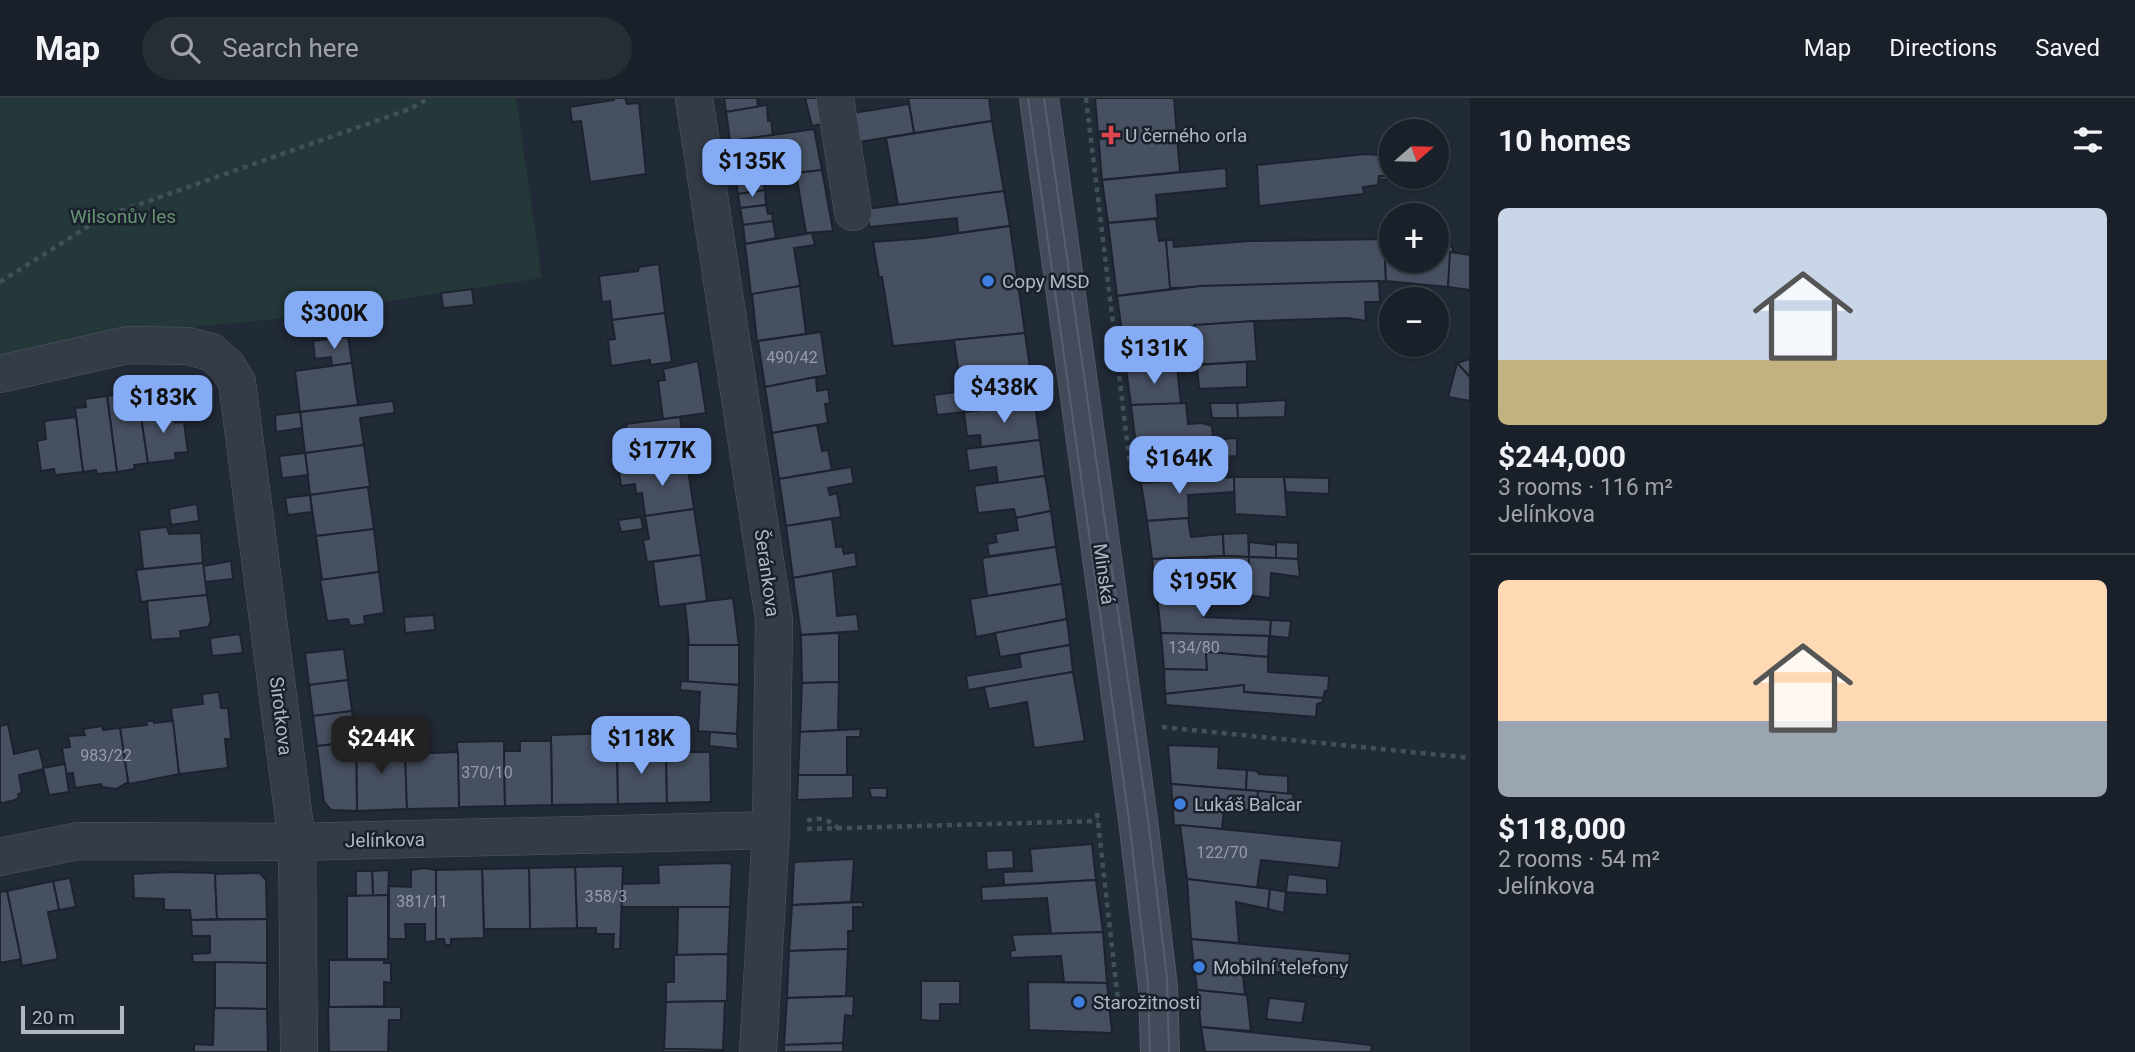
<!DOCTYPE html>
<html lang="en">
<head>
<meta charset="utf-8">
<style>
  :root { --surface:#192029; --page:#262d35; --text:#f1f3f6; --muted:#9fa3a8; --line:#373e46; --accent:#84abf4 }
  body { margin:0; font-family:Roboto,sans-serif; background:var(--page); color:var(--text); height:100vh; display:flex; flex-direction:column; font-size:26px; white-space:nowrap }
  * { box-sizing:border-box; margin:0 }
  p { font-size:23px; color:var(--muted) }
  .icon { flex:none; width:38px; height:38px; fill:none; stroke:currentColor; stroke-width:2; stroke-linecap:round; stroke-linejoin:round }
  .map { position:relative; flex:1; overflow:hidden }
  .panel { display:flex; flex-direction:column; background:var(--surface); width:665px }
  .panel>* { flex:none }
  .needle { width:46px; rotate:70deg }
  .tools { position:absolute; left:1379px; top:21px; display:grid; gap:14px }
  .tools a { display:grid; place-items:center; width:70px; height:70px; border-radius:50%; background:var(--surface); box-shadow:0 2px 5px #0004,0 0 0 2px var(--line); font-size:35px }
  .scale { position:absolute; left:21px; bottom:18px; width:103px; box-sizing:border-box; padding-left:7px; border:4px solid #afb6c4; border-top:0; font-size:19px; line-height:24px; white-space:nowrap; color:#afb6c4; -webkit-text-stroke:5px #1a212c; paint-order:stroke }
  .price { position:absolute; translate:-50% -60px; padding:0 16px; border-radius:14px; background:var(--accent); color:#111; font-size:23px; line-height:46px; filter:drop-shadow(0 2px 4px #0008) }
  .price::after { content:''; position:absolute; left:50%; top:42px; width:21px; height:16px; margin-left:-10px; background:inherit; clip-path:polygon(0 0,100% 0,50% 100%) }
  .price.on { background:#222; color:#fff }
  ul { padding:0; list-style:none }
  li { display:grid; align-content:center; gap:14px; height:371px; padding:0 28px }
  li+li { border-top:2px solid var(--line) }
  li span { display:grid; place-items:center; height:217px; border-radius:10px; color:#555 }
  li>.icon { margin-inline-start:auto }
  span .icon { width:126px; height:126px; fill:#fffc; stroke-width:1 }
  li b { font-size:30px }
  h2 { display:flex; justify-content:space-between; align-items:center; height:84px; padding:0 28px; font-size:30px }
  header { display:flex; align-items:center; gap:42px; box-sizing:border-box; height:98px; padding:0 35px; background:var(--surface); border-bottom:2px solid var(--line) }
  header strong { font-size:33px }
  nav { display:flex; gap:38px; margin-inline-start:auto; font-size:24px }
  .search { width:490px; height:63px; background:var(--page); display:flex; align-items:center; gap:18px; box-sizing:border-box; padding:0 24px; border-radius:38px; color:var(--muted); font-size:26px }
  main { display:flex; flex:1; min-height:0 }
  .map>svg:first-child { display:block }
  .green { fill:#243739 }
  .building { fill:#475061; stroke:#1c232e; stroke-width:2 }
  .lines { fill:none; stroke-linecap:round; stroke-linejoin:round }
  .street-casing { stroke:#525965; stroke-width:38 }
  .secondary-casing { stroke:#525965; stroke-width:40 }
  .path { stroke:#405256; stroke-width:4.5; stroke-dasharray:5 5; stroke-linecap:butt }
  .street { stroke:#343c48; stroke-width:37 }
  .secondary { stroke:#434b5a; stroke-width:38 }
  .tram { stroke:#565f6f; stroke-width:2 }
  .health-dot { fill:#e0444e; stroke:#1a212c; stroke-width:2.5 }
  .shop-dot { fill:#3f7fe0; stroke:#1a212c; stroke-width:2.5 }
  .labels { text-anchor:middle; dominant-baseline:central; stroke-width:5; stroke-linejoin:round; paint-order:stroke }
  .number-label { font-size:16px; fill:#959cab }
  .poi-label { font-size:19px; fill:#afb6c4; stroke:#1a212c; text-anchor:start }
  .park-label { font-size:19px; fill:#679473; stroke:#1a212c }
  .street-label { font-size:19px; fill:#afb6c4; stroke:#1a212c }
</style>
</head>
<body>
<header>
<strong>Map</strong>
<div class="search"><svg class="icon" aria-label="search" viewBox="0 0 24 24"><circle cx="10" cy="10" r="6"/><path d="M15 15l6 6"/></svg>Search here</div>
<nav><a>Map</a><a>Directions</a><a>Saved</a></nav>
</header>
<main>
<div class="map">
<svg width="1470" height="954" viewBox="0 0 1470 954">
  <rect width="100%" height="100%" fill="#212a37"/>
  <polygon class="green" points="0,0 516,0 542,180 266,222 117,236 0,261"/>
  <g class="building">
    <polygon points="614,0 625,0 627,6 639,5 646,76 590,84 581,23 572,24 570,9 614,2"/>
    <polygon points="724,0 761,0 757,0 758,9 726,14"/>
    <polygon points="805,0 826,0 833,24 812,28"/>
    <polygon points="908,0 989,0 992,23 914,35"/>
    <polygon points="1095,0 1174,0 1180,74 1102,82"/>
    <polygon points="909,6 914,35 853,45 847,16"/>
    <polygon points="767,7 768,23 771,22 773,37 730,43 726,14"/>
    <polygon points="992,23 1004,93 898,107 886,40"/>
    <polygon points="814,31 822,72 796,75 792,53 773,55 772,46 732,52 730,43"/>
    <polygon points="1366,56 1391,58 1391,78 1379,78 1378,87 1363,89 1364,96 1259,108 1257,67"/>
    <polygon points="754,62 757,71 775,67 777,78 736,82 733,65"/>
    <polygon points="1226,70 1227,90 1156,97 1158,120 1108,125 1102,82"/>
    <polygon points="822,72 833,133 806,135 796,75"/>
    <polygon points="1379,78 1409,79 1408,84 1379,81"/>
    <polygon points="763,79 765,92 738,96 736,82"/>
    <polygon points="1409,79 1434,79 1434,87 1408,84"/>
    <polygon points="765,92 766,107 740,110 738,96"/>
    <polygon points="1004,93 1010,128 958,135 957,120 870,129 866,111"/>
    <polygon points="766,107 768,116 772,115 773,123 743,127 740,110"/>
    <polygon points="1156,121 1159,143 1166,142 1171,191 1117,198 1108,125"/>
    <polygon points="773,123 776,140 745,146 743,127"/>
    <polygon points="1010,128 1025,235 893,248 882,179 879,179 873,144 925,140"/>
    <polygon points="812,135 815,147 794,150 800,188 751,197 745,146"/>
    <polygon points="1384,141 1386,183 1170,190 1166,142 1173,142 1174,149 1249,143"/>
    <polygon points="1384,141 1391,142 1391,163 1437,163 1437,147 1453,149 1448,189 1386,183"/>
    <polygon points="1450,154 1470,157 1470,192 1448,189"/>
    <polygon points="659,166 665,215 612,222 610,203 602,204 599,178 638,173 639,169"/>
    <polygon points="1379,183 1380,204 1365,204 1366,223 1348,220 1254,223 1122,235 1117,198 1200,188"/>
    <polygon points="800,188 806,236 757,243 752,196"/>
    <polygon points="472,191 474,207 443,210 441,195"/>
    <polygon points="665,215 672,264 650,267 650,262 611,268 608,242 615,241 612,222"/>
    <polygon points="1254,223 1257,263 1126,271 1122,235 1160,231 1161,249 1196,246 1194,227"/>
    <polygon points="821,234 827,277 765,289 758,243"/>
    <polygon points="1025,235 1030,270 966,278 965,269 958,270 954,242"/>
    <polygon points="348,239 352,265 332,268 331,259 315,261 313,243"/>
    <polygon points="1470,261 1470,279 1457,265"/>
    <polygon points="698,263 706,315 663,321 658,283 665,282 663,271"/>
    <polygon points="1247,264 1247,289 1199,291 1197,267"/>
    <polygon points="352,265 358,307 300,314 295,273"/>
    <polygon points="1457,265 1470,279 1470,303 1448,299"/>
    <polygon points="1177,268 1181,306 1131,307 1126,271"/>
    <polygon points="1030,270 1035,306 937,317 934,297 985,290 983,275"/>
    <polygon points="816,279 817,293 828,291 830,305 825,306 828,325 772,335 765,289"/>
    <polygon points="127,295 129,304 139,303 148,365 134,367 135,371 117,374 107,298"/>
    <polygon points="107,298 117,374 97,376 96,372 83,374 75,310 86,309 85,301"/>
    <polygon points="1286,302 1285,319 1238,320 1237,305"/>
    <polygon points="393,303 395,315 360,320 364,347 305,355 300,314"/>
    <polygon points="1186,305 1188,326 1202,325 1212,328 1213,341 1136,347 1131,307"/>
    <polygon points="1210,305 1237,305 1238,320 1212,320"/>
    <polygon points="1035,306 1040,342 981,349 980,337 967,338 964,314"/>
    <polygon points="172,308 175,325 184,324 188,354 175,355 176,362 148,365 140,312"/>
    <polygon points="300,314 302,330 276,334 275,317"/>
    <polygon points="76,319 83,374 55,377 54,371 41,373 37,343 46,341 44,323"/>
    <polygon points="680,319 687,365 639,371 635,349 630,349 626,326"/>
    <polygon points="817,327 822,353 828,352 832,372 779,381 772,335"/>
    <polygon points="1237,340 1237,358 1184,362 1185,382 1141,385 1136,347"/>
    <polygon points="1040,342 1045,378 998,385 996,369 969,373 966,351"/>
    <polygon points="364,347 370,389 310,397 305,355"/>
    <polygon points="305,355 308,377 282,380 279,358"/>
    <polygon points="687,365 694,411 645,418 642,395 636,396 635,386 621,388 619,375"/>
    <polygon points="851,369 854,385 828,390 830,397 837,395 841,419 786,428 779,381"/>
    <polygon points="1045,378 1051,413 1016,420 1014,411 978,415 974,388"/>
    <polygon points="1234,379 1235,394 1188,397 1189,420 1147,423 1141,385"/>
    <polygon points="1234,379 1284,379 1287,419 1235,416"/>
    <polygon points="1284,379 1329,380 1329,396 1286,394"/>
    <polygon points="368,389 374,431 316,438 310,397"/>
    <polygon points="310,397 312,414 288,417 285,400"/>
    <polygon points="197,406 199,423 171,427 169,411"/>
    <polygon points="694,411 701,457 647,464 643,442 649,441 645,418"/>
    <polygon points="1051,413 1056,449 989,458 987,446 997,444 995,436 1018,432 1016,420"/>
    <polygon points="641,419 643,431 621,434 618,422"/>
    <polygon points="1188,420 1191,439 1223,436 1224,458 1152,461 1147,423"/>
    <polygon points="832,421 836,449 842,448 844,456 855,454 857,468 793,480 786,428"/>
    <polygon points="167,429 169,436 201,435 203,465 143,471 139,432"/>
    <polygon points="374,431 379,474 322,482 316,438"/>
    <polygon points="1248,435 1249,459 1224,458 1223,436"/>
    <polygon points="1249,444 1277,447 1276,460 1249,459"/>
    <polygon points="1276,444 1298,445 1298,461 1276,460"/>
    <polygon points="1056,449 1062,486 987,498 982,460"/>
    <polygon points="701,457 707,503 659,509 653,464"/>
    <polygon points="1224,458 1249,459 1249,472 1207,473 1206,459"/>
    <polygon points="1206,459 1209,495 1157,498 1152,461"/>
    <polygon points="1249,459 1298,461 1300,479 1271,475 1270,500 1248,497"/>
    <polygon points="231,463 233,481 205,484 203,468"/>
    <polygon points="203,465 207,497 141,504 136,472"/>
    <polygon points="833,473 837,518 857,516 859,533 801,537 793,480"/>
    <polygon points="379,474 384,515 364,518 365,526 350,528 348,521 327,523 320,482"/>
    <polygon points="1062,486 1067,521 976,539 970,501"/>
    <polygon points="1201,496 1203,519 1271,522 1270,538 1161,535 1157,498"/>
    <polygon points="207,497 211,523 208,529 180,533 181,540 151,542 147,503"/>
    <polygon points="733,500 739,547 689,547 685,506"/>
    <polygon points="434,517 435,532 405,535 404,519"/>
    <polygon points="1067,521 1070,547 1000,559 995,535"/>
    <polygon points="1271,522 1291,523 1289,540 1270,538"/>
    <polygon points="839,535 839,584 802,585 801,537"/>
    <polygon points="1161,535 1269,538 1268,559 1206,554 1207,572 1164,571"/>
    <polygon points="240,536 243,555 212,558 210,540"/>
    <polygon points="688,547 739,547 739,587 688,584"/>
    <polygon points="1070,547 1073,574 968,592 966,578 1021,569 1019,556"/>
    <polygon points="344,551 348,582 309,587 305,555"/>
    <polygon points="1206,554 1268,559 1268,574 1329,578 1328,593 1325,593 1323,600 1244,594 1244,587 1165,596 1164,571 1207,572"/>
    <polygon points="1073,574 1085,643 1034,650 1027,604 989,611 984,589"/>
    <polygon points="348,582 352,613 313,618 309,587"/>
    <polygon points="681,583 739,587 737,636 698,633 700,594 680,592"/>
    <polygon points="839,584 838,632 800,634 802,585"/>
    <polygon points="1244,587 1244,594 1323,600 1323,604 1317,606 1316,619 1166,607 1165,596"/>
    <polygon points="219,594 221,610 228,610 231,641 225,641 228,670 179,676 171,610 203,606 202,596"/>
    <polygon points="352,613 356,644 317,648 313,618"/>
    <polygon points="146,623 154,623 154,625 173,623 179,676 130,686 128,684 120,630 147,627"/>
    <polygon points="8,626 14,656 39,650 44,671 19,677 22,695 18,696 19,699 15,702 3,705 0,704 0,628"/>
    <polygon points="102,628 103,632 120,630 128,684 116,691 102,689 101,686 75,690 73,675 66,676 62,650 70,649 68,638 85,637 83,631"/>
    <polygon points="861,631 860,639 847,639 847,677 798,677 800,634"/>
    <polygon points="710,634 737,636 738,651 709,648"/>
    <polygon points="617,635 618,706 552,707 551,637"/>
    <polygon points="405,643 407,711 357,713 356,645"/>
    <polygon points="504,643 505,708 459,709 457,644"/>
    <polygon points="520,643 551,643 552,707 505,708 504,653 520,653"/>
    <polygon points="356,644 357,713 331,712 324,704 317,648"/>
    <polygon points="1168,647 1219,649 1218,670 1247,672 1246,692 1171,686"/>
    <polygon points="644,648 644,655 666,654 667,705 618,706 617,649"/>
    <polygon points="458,654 459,710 407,711 405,656"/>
    <polygon points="666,654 710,654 711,704 667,705"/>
    <polygon points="65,666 69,694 49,697 43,670"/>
    <polygon points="1247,672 1257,673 1259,676 1288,678 1288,696 1246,692"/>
    <polygon points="798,677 853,677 853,700 797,702"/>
    <polygon points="1171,686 1258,693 1258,713 1224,710 1222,731 1174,727"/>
    <polygon points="869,690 887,690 887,700 871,699"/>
    <polygon points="1258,693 1293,696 1294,712 1257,710"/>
    <polygon points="1180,727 1342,743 1339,770 1261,762 1257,790 1187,781"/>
    <polygon points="1092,746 1096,782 1004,787 1003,774 1032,773 1030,751"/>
    <polygon points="1013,752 1014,770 987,772 986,753"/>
    <polygon points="854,761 851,804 792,807 794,764"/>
    <polygon points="729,765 732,767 730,809 621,809 622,786 659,785 658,767"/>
    <polygon points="623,768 620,851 613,851 614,836 596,836 596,830 577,830 575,769"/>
    <polygon points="575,769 577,830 530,831 529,770"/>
    <polygon points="424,770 436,772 437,843 425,844 425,826 405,826 406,841 389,841 389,788 411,789 411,772"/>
    <polygon points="529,770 530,831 484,831 482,771"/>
    <polygon points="482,771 484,840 451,841 451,847 445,847 444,841 436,841 436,772"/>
    <polygon points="389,772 388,797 373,798 372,773"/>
    <polygon points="356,773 372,773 373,798 356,798"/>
    <polygon points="170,774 215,775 217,821 191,822 190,812 164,812 164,801 134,800 133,776"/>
    <polygon points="260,775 266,782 267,821 217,821 215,776"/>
    <polygon points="1288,776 1327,781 1327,797 1286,794"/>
    <polygon points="70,780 76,809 59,812 53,783"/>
    <polygon points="1187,781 1270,791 1268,811 1236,804 1239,845 1191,841"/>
    <polygon points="1096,782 1103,834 1051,836 1047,800 982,803 981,789"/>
    <polygon points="53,783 59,812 48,814 58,861 22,868 7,793"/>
    <polygon points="1270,791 1286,794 1284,815 1268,811"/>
    <polygon points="7,793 21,861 0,865 0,794"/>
    <polygon points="388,797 388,861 347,861 347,798"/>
    <polygon points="863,804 863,809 853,809 853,833 848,833 848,851 789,853 792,807"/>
    <polygon points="678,809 730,809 728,856 677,857"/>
    <polygon points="267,821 267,865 193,864 192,856 210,855 210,838 192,838 191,822"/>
    <polygon points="1103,834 1107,885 1064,884 1061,858 1011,860 1010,853 1015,852 1012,837"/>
    <polygon points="1191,841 1350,856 1347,881 1274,874 1274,870 1242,867 1245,897 1197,892"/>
    <polygon points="848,851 846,898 787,900 789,853"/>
    <polygon points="728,856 727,903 666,904 666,884 674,884 674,857"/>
    <polygon points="329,862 384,862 384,865 391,865 391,885 384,884 384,908 329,909"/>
    <polygon points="215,864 267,865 267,911 215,910"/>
    <polygon points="921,883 960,883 960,906 940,906 940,923 921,922"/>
    <polygon points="1028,884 1107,885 1112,935 1029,932"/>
    <polygon points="1197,892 1247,897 1251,933 1201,929"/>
    <polygon points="854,898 853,918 845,917 843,945 784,947 787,900"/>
    <polygon points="1269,900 1306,904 1302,925 1266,921"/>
    <polygon points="725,903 723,952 664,951 666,904"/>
    <polygon points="328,909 401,909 401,922 389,922 388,954 329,954"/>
    <polygon points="214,910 267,911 268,954 194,954 194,946 213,947"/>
    <polygon points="1201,929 1372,947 1371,954 1205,954"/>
    <polygon points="843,945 843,954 784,954 784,947"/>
    <polygon points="664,951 723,952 723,954 663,954"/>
  </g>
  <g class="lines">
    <g class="street-casing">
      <g id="street">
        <polyline points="694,0 774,521 771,732 758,954"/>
        <polyline points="835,0 853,114"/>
        <polyline points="0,276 128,247 188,248 211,254 227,268 237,284 297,744 299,954"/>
        <polyline points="0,759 78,743 297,744 771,732"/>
      </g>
    </g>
    <g class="secondary-casing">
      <polyline id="secondary" points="1039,0 1138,722 1158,889 1160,954"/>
    </g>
    <g class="path">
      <polyline points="1086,0 1130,368"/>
      <polyline points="0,184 103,119 410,11 429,0"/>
      <polyline points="1162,629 1470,660"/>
      <polyline points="1097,715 1119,912"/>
      <path d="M807,723c13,-5 23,-1 32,8"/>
      <polyline points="807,731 1098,723"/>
    </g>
    <use href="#street" class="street"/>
    <use href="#secondary" class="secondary"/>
    <g class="tram">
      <polyline points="1028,0 1129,722 1148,885 1150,954"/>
      <polyline points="1044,0 1148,721 1167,880 1169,954"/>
    </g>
  </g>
  <path class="health-dot" d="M1107.5 26.5h7v7h7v7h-7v7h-7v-7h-7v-7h7z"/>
  <g class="shop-dot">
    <circle cx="988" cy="183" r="7"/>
    <circle cx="1180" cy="706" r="7"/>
    <circle cx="1199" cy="869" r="7"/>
    <circle cx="1079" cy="904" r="7"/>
  </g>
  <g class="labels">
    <g class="number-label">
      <text x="792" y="259">490/42</text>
      <text x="1194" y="549">134/80</text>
      <text x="106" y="657">983/22</text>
      <text x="487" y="674">370/10</text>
      <text x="1222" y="754">122/70</text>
      <text x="606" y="798">358/3</text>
      <text x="422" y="803">381/11</text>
    </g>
    <g class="poi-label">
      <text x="1125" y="37">U černého orla</text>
      <text x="1002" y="183">Copy MSD</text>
      <text x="1194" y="706">Lukáš Balcar</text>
      <text x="1213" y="869">Mobilní telefony</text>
      <text x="1093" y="904">Starožitnosti</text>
    </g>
    <g class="park-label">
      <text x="123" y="118">Wilsonův les</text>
    </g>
    <g class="street-label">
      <text transform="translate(767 475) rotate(82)">Šeránkova</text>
      <text transform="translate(1104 476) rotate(82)">Minská</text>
      <text transform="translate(281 618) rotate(83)">Sirotkova</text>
      <text transform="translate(385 742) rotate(-1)">Jelínkova</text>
    </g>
  </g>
</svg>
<div class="tools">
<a><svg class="needle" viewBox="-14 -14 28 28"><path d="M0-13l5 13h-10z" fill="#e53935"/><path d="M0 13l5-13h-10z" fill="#9fa3a8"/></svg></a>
<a>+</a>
<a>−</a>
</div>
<div class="scale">20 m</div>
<b class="price" style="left:752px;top:101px">$135K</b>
<b class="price" style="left:334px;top:253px">$300K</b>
<b class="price" style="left:1154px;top:288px">$131K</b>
<b class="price" style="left:1004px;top:327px">$438K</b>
<b class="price" style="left:163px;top:337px">$183K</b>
<b class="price" style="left:662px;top:390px">$177K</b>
<b class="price" style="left:1179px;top:398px">$164K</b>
<b class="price" style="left:1203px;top:521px">$195K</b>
<b class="price on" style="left:381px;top:678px">$244K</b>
<b class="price" style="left:641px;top:678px">$118K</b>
</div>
<section class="panel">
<h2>10 homes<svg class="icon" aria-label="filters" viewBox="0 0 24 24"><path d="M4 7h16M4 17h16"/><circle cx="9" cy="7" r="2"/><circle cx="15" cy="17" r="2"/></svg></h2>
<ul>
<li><span style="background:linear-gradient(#c9d6e8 70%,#c2b280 0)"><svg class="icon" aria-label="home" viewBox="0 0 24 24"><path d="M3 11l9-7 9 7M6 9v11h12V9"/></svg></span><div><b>$244,000</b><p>3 rooms · 116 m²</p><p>Jelínkova</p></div></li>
<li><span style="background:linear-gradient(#ffd9b3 65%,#9aa5b1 0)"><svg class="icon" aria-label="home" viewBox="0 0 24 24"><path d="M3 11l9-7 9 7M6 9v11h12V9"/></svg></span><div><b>$118,000</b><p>2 rooms · 54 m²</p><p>Jelínkova</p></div></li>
</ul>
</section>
</main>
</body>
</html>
